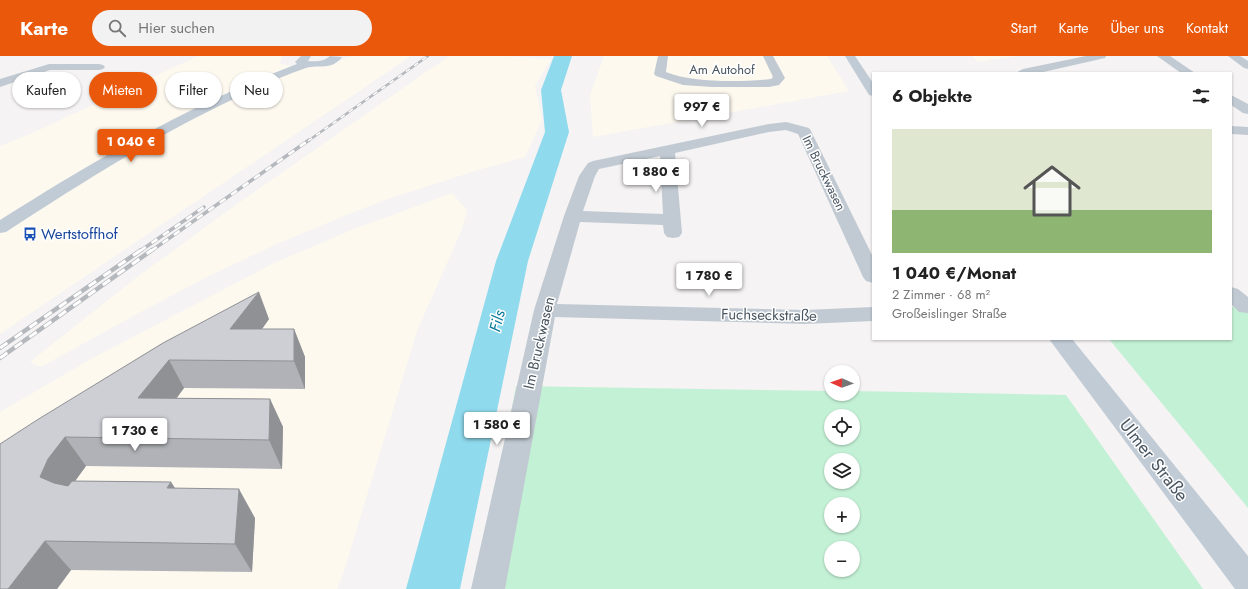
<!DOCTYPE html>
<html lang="de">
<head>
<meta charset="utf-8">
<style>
  :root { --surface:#fff; --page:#f2f2f2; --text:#222; --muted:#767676; --line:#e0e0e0; --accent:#ea580c }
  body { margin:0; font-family:Jost,sans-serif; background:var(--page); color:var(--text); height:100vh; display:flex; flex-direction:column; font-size:15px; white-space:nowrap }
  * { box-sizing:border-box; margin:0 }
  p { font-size:13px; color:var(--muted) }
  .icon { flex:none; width:22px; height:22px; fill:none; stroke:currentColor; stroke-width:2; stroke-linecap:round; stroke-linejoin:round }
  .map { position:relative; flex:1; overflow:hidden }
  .details { position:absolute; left:872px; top:16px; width:360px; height:268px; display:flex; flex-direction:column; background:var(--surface); border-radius:0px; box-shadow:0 1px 3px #0004 }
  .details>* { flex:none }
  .guide { position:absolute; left:12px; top:16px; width:380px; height:36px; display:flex; gap:8px }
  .needle { width:26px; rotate:272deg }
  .controls { position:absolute; left:824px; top:309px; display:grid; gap:8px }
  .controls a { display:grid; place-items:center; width:36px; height:36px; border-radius:50%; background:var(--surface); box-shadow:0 1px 3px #0004; font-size:20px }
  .price { position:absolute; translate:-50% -34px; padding:0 9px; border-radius:4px; background:#fff; color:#222; font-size:13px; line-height:26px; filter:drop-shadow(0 1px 2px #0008) }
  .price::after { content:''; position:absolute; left:50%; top:24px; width:12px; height:9px; margin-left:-6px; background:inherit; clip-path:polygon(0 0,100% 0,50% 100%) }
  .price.selected { background:var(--accent); color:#fff }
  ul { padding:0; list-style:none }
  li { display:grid; align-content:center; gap:8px; height:212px; padding:0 20px }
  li+li { border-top:1px solid var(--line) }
  li span { display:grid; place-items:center; height:124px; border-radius:0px; color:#555 }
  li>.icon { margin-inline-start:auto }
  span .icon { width:72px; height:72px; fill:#fffc; stroke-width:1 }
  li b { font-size:17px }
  h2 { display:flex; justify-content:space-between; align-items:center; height:48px; padding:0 20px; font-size:17px }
  .chip { padding:0 14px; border-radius:18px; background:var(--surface); box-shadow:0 1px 3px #0004; font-size:14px; line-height:36px }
  .chip.selected { background:var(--accent); color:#fff }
  header { display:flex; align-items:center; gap:24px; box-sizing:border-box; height:56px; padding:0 20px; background:var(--accent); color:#fff }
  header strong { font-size:19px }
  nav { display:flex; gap:22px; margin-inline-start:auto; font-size:14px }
  .search { width:280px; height:36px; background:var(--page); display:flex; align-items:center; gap:10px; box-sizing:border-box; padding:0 14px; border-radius:22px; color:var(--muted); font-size:15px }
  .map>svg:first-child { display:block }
  .commercial { fill:#fdf9ef }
  .green { fill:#c3f1d5; fill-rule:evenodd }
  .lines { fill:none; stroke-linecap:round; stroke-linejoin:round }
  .river { fill:#90daee; fill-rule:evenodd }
  .minor { fill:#c1cad2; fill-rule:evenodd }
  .secondary { fill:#c1cbd6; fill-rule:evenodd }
  .rail-far2-casing { stroke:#b5b8bd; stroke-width:2.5 }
  .rail-far1-casing { stroke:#b5b8bd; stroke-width:3.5 }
  .rail-casing { stroke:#b5b8bd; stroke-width:4.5 }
  .rail-far2 { stroke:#fff; stroke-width:1.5; stroke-dasharray:5; stroke-linecap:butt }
  .rail-far1 { stroke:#fff; stroke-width:2.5; stroke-dasharray:7; stroke-linecap:butt }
  .rail { stroke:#fff; stroke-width:3; stroke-dasharray:9; stroke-linecap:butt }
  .wall { fill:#b0b2b7 }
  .shaded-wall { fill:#909195 }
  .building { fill:#cdcfd5; stroke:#909195 }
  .labels { text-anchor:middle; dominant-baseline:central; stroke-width:3; stroke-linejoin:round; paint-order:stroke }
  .far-street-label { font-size:13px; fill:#4a5661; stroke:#fff }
  .transit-label { font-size:15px; fill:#164399; stroke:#fff; text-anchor:start }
  .street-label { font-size:15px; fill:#4a5661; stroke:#fff }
  .water-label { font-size:16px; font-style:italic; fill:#0c7c9b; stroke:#fff }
  .near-street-label { font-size:18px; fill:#4a5661; stroke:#fff }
</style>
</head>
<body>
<header>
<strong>Karte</strong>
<div class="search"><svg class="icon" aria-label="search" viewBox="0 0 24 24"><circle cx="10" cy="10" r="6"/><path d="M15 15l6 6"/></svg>Hier suchen</div>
<nav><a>Start</a><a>Karte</a><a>Über uns</a><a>Kontakt</a></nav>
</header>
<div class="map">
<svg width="1248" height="533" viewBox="0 0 1248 533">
  <rect width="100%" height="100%" fill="#f5f3f3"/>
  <g class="commercial">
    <polygon points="198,0 282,0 280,8 308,12 333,7 352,0 411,0 0,278 0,90 28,79"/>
    <polygon points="449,0 504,0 551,3 535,30 542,64 525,101 478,114 388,143 344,160 279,187 209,220 135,259 41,311 30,306 137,221 237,148"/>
    <polygon points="604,0 827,0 849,35 593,81 590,39"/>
    <polygon points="972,0 1017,0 978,6"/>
    <polygon points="452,137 467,154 462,173 417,275 344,515 337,533 0,533 0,356 89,304 274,207 354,173"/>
  </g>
  <g class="green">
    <polygon points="1231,251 1248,252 1248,452 1109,283 1231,283"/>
    <path d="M516,330l315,5v3h22v-3l213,4 137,194h-725zM831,360h22v22h-22zM831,404h22v22h-22zM831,448h22v22h-22zM831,492h22v22h-22z"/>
  </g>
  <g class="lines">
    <polygon class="river" points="554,0 572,0 561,34 569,76 528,205 460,533 406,533 496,205 545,76 541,34"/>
    <g class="minor">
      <path d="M658,0h10l-2,16c25,11 78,10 105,7l2,-2 -10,-21h10l12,22 -6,7 -10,2h-57l-29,-2 -27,-9 -2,-2z"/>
      <polygon points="1086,0 1106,0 1105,2 1039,17 1017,17 1019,15 1023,13"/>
      <polygon points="1157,0 1170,0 1195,17 1181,17"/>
      <polygon points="1228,0 1240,0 1248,5 1248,13 1244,12"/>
      <polygon points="49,8 99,8 103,9 105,11 103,13 99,14 50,14 0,31 0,23"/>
      <polygon points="1231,39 1248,48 1248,58 1243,57 1231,49"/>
      <path d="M786,66l23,6 2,3 62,126v26l-7,-2 -3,-4 -65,-143 -12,-4 -17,2 -94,21 7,80 -3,4 -6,1 -6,-1 -3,-4 -1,-8 -83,-3 -23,82 248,6 68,-3v14l-68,3 -250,-7 -50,272h-34l63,-279 30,-94 15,-40 9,-13 5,-2 176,-37zM660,100l3,58 -80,-3 12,-35 4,-7z"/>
      <polygon points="1231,70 1248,71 1248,79 1231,78"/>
      <polygon points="1231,231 1238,233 1248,241 1248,257 1239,256 1231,248"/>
    </g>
    <g class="secondary">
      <path d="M301,0h10l-3,5c8,1 17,0 22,-5l12,1c-10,14 -24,7 -36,11 -18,6 -36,14 -53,22 -87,39 -167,90 -247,142l-6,1v-13c95,-60 191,-116 297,-156l-2,-2z"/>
      <polygon points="845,0 855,0 873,27 873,40 869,39"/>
      <polygon points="1049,283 1072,283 1248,500 1248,533 1235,533"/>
    </g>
    <g class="rail-far2-casing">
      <polyline id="rail-far2" points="308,85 428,0"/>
    </g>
    <g class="rail-far1-casing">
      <g id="rail-far1">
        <polyline points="140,195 204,151"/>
        <polyline points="151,195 309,84"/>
      </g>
    </g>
    <g class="rail-casing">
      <g id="rail">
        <polyline points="0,292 141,194"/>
        <polyline points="0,302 152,194"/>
      </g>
    </g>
    <use href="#rail-far2" class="rail-far2"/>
    <use href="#rail-far1" class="rail-far1"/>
    <use href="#rail" class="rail"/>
  </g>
  <polygon class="wall" points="269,263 262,273 294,273 305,301 305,333 184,332 177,342 270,343 283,371 282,413 86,410 75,425 171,426 175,432 255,462 252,516 71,514 57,533 0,388 163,287"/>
  <g class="shaded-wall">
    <polygon points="259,236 269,263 243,300 230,273"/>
    <polygon points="294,273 305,301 305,333 294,305"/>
    <polygon points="169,304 184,332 155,370 138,342"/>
    <polygon points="270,343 283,371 282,413 269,384"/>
    <polygon points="65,381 86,410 70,432 64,450 40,421 48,403"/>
    <polygon points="171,426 189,456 167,432"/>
    <polygon points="239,433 255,462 252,516 235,488"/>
    <polygon points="45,485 71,514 57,533 8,533"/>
  </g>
  <polygon class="building" points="259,236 230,273 294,273 294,305 169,304 138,342 270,343 269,384 65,381 48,403 40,421 54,427 68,430 72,425 171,426 167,432 239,433 235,488 45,485 8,533 0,533 0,388 37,364 163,287"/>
  <defs>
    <g id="bus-bare" transform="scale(1.08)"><path d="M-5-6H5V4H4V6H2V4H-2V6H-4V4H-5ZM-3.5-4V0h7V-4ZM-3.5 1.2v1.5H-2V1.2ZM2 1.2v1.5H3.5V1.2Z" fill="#1a4fb4" stroke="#fff" stroke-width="2.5" paint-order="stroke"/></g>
  </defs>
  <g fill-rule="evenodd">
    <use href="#bus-bare" x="30" y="178"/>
  </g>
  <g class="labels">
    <g class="far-street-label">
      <text x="722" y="13">Am Autohof</text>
      <text transform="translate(824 117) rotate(64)">Im Bruckwasen</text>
    </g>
    <g class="transit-label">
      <text x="41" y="178">Wertstoffhof</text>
    </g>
    <g class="street-label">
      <text transform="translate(769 259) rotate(1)">Fuchseckstraße</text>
      <text transform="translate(539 287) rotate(-77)">Im Bruckwasen</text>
    </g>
    <g class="water-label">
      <text transform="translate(497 265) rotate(-76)">Fils</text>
    </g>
    <g class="near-street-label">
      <text transform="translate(1154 404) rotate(52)">Ulmer Straße</text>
    </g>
  </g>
</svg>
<div class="controls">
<a><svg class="needle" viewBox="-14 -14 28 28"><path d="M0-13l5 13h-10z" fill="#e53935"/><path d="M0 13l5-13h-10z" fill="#767676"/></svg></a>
<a><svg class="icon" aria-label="locate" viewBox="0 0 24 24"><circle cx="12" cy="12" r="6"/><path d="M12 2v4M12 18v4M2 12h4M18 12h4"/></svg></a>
<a><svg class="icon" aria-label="layers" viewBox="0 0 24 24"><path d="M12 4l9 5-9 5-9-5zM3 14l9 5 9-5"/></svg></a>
<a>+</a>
<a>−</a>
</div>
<b class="price" style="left:702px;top:72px">997 €</b>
<b class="price selected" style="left:131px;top:107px">1 040 €</b>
<b class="price" style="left:656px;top:137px">1 880 €</b>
<b class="price" style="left:709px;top:241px">1 780 €</b>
<b class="price" style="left:497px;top:390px">1 580 €</b>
<b class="price" style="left:135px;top:396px">1 730 €</b>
<div class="guide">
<a class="chip">Kaufen</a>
<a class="chip selected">Mieten</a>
<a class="chip">Filter</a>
<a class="chip">Neu</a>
</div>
<section class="details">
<h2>6 Objekte<svg class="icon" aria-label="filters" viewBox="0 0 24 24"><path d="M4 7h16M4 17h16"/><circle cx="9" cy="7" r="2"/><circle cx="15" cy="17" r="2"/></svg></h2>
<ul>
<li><span style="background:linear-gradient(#dfe7d0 65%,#8fb573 0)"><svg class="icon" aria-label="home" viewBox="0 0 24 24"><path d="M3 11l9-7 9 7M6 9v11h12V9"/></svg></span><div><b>1 040 €/Monat</b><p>2 Zimmer · 68 m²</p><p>Großeislinger Straße</p></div></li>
</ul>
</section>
</div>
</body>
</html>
